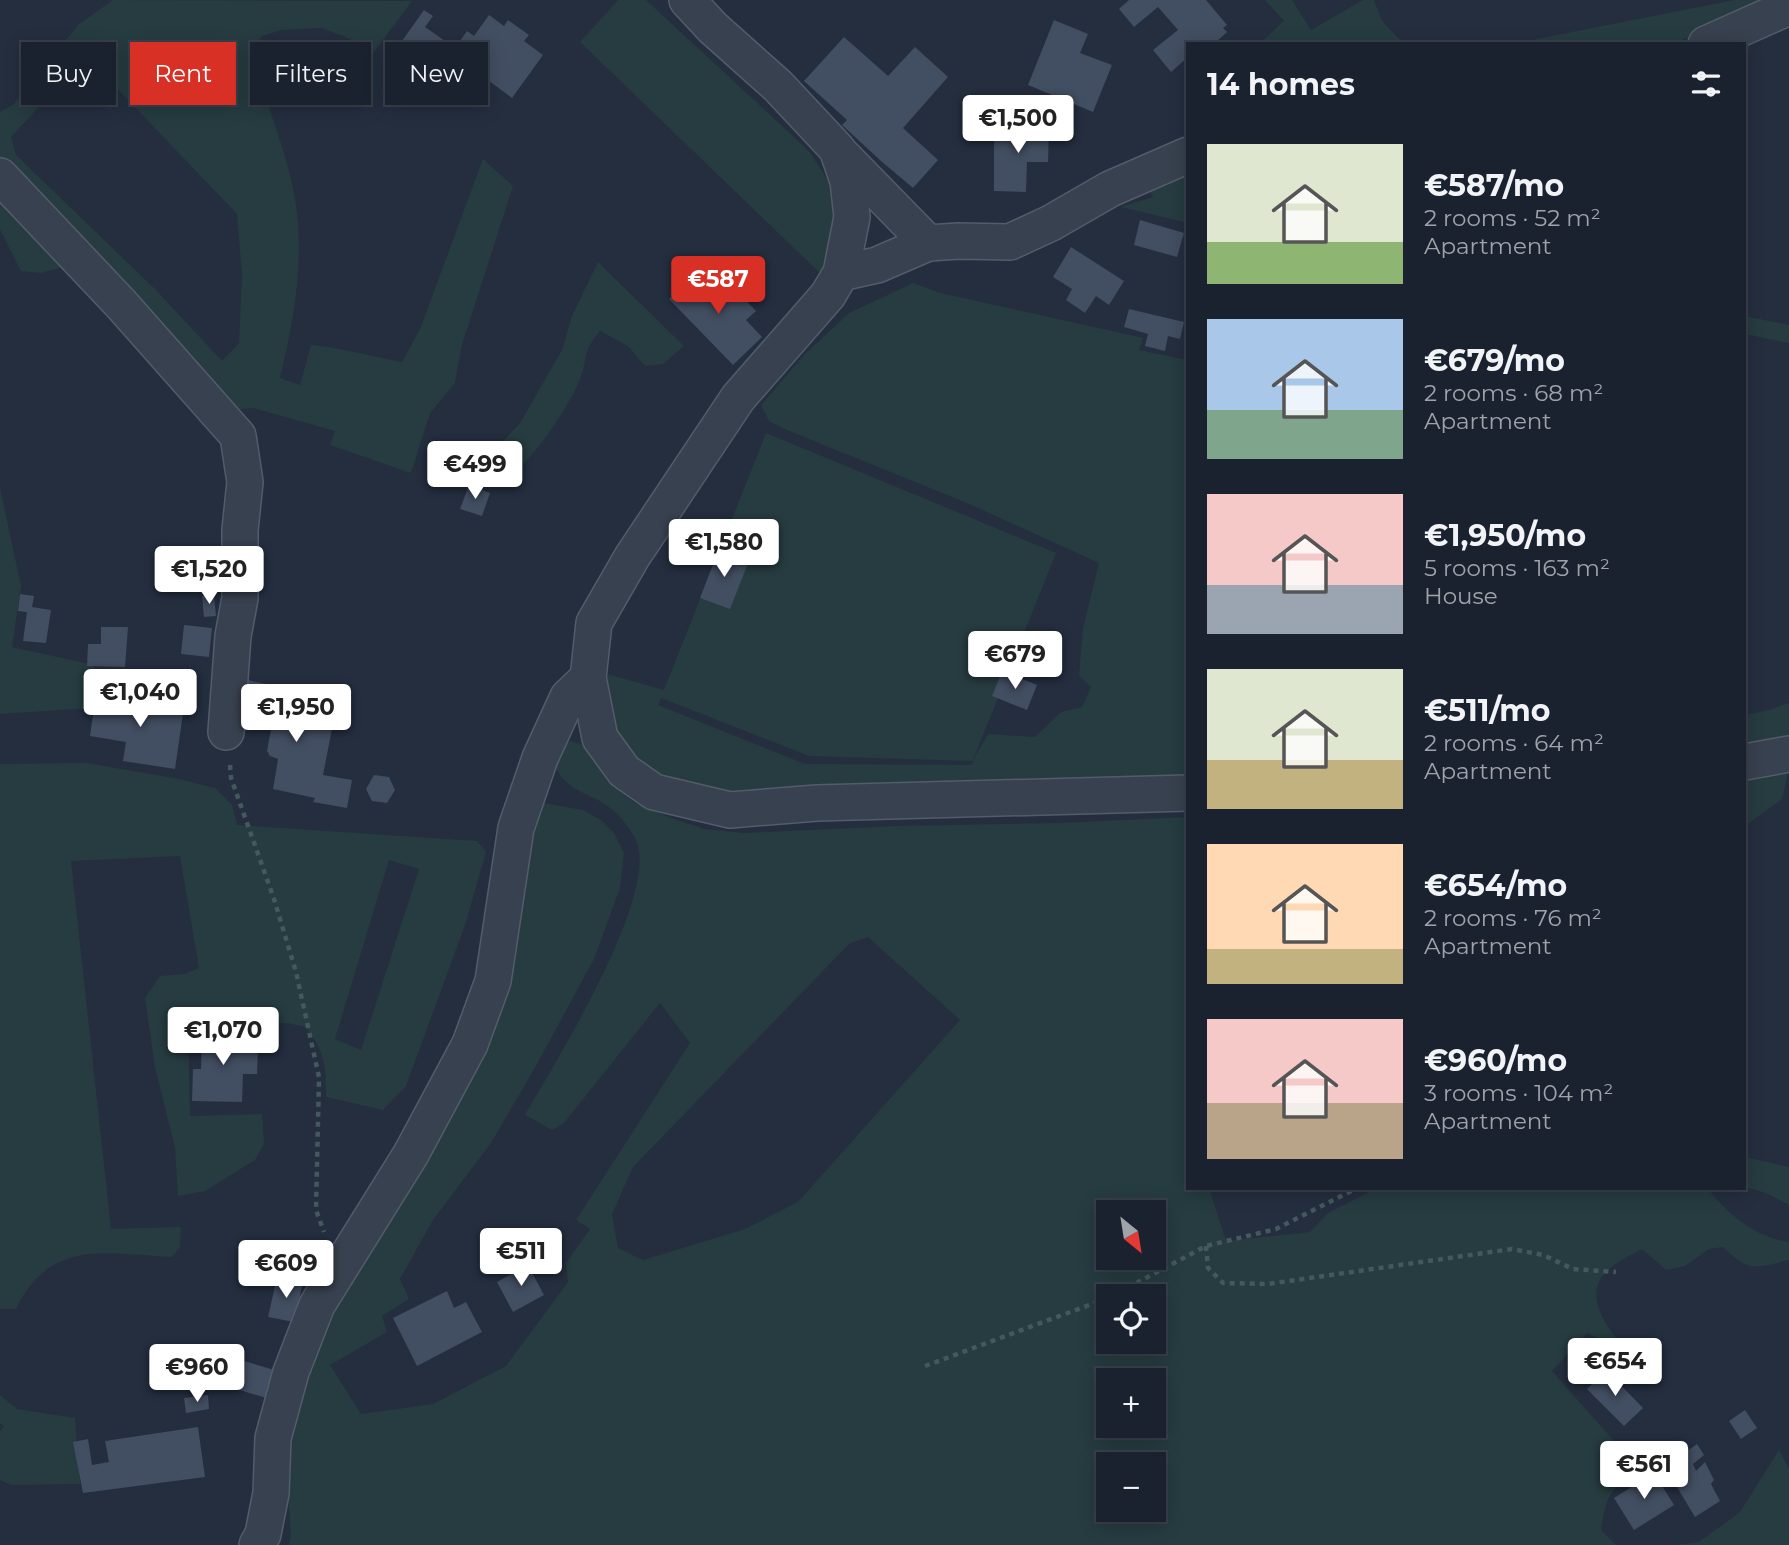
<!DOCTYPE html>
<html lang="en">
<head>
<meta charset="utf-8">
<style>
  :root { --surface:#1b222f; --page:#242a37; --text:#f1f3f6; --muted:#a0a4aa; --line:#393f4b; --accent:#d93025 }
  body { margin:0; font-family:Montserrat,sans-serif; background:var(--page); color:var(--text); height:100vh; display:flex; flex-direction:column; font-size:26px; white-space:nowrap }
  * { box-sizing:border-box; margin:0 }
  p { font-size:23px; color:var(--muted) }
  .icon { flex:none; width:38px; height:38px; fill:none; stroke:currentColor; stroke-width:2; stroke-linecap:round; stroke-linejoin:round }
  .map { position:relative; flex:1; overflow:hidden }
  .sheet { position:absolute; left:1186px; top:42px; width:560px; height:1148px; display:flex; flex-direction:column; background:var(--surface); border-radius:0px; box-shadow:0 4px 18px #0003,0 0 0 2px var(--line) }
  .sheet>* { flex:none }
  .banner { position:absolute; left:21px; top:42px; width:665px; height:63px; display:flex; gap:14px }
  .needle { width:46px; rotate:150deg }
  .fabs { position:absolute; left:1096px; top:1200px; display:grid; gap:14px }
  .fabs a { display:grid; place-items:center; width:70px; height:70px; border-radius:0px; background:var(--surface); box-shadow:0 4px 18px #0003,0 0 0 2px var(--line); font-size:35px }
  .price { position:absolute; translate:-50% -60px; padding:0 16px; border-radius:7px; background:#fff; color:#222; font-size:23px; line-height:46px; filter:drop-shadow(0 2px 4px #0008) }
  .price::after { content:''; position:absolute; left:50%; top:42px; width:21px; height:16px; margin-left:-10px; background:inherit; clip-path:polygon(0 0,100% 0,50% 100%) }
  .price.active { background:var(--accent); color:#fff }
  ul { padding:0; list-style:none }
  li { display:flex; align-items:center; gap:21px; height:175px; padding:0 21px }
  li span { display:grid; place-items:center; flex:none; width:196px; height:140px; border-radius:0px; color:#555 }
  li>.icon { margin-inline-start:auto }
  span .icon { width:84px; height:84px; fill:#fffc; stroke-width:1 }
  li b { font-size:30px }
  h2 { display:flex; justify-content:space-between; align-items:center; height:84px; padding:0 21px; font-size:30px }
  .pill { padding:0 24px; border-radius:0px; background:var(--surface); box-shadow:0 4px 18px #0003,0 0 0 2px var(--line); font-size:24px; line-height:63px }
  .pill.active { background:var(--accent); color:#fff }
  .map>svg:first-child { display:block }
  .green { fill:#263c40; fill-rule:evenodd }
  .building { fill:#424e61 }
  .lines { fill:none; stroke-linecap:round; stroke-linejoin:round }
  .minor-casing { stroke:#535c6a; stroke-width:38 }
  .path { stroke:#44595d; stroke-width:4.5; stroke-dasharray:5 5; stroke-linecap:butt }
  .minor { stroke:#38414f; stroke-width:35 }
</style>
</head>
<body>
<div class="map">
<svg width="1789" height="1545" viewBox="0 0 1789 1545">
  <rect width="100%" height="100%" fill="#242e3f"/>
  <g class="green">
    <path d="M113,0l299,1 -44,59 -18,-21 -28,-11 -41,2 -19,6 -9,14c10,50 34,99 42,149 10,59 -1,122 -15,179l20,7 11,-40 18,2 73,15 18,-33 63,-170 30,27 -52,162 -6,35 -25,30 -19,60 -81,-28 5,-14 -82,-23 -23,2 -230,-241v-57l14,-8 64,-79zM86,56l151,158 5,61 -3,68 -17,18 -66,-71 -140,-135 -5,-18z"/>
    <polygon points="618,0 646,0 809,151 829,182 836,223 823,276 580,42"/>
    <polygon points="1265,0 1292,0 1311,30 1363,0 1374,0 1382,21 1404,44 1259,44 1284,21"/>
    <polygon points="1734,0 1777,0 1673,44 1532,44 1537,39"/>
    <polygon points="1188,173 1188,223 1121,207 1153,197 1148,187"/>
    <polygon points="0,193 73,264 41,273 21,271 0,229"/>
    <path d="M598,262l86,84 -21,18 -18,2 -17,-20 -28,-15c-19,22 -11,25 -20,48 -11,28 -48,83 -73,99 -8,5 -23,4 -32,5l-7,-15 22,-13 30,-32 42,-73 10,-34z"/>
    <path d="M913,283l27,10 203,45 -4,12 48,10 1,-3v429l-489,13 -63,-32 -22,-35 -21,-62 71,20 102,-257 290,120 -83,207 15,-26 47,3 26,-25 21,-5 9,-20 -12,-11 4,-48 16,-65 -132,-60 -180,-73 -18,-9 -8,-16 44,-51 44,-41zM661,698l148,58 165,5 -3,4 -166,-1 -147,-59z"/>
    <polygon points="1745,316 1789,325 1789,343 1745,334"/>
    <polygon points="0,488 21,586 12,647 94,665 91,708 0,714"/>
    <polygon points="1789,703 1789,744 1745,751 1745,715 1769,710"/>
    <path d="M567,740l17,5 24,37 28,22 35,14 34,11 39,4 153,-7 164,-3 127,-6v371h21l17,53 84,-9 18,-19 49,-25h338l-4,5c22,25 45,44 78,49v18c-35,8 -39,13 -66,-13l-14,2 -24,17 -19,4 -24,-21c-10,6 -24,12 -33,20 -31,28 2,62 20,85l-42,-21 -35,38 86,97c-28,24 -31,24 -37,62l15,15h-1327l2,-10 -6,-85 19,-80 33,-81 129,-215 72,-272 45,8 18,10 13,13 10,20 -4,35 -26,71 -57,105 -46,79 -58,77 -33,59 9,20 -27,17 5,16 -57,33 31,49 72,-10 73,-38 62,-84 -2,-19 24,-34 -14,-9 114,-177 -30,-40 -96,120 -12,7 -27,-15c27,-48 141,-228 109,-279 -5,-8 -13,-19 -20,-25 -27,-23 -48,-14 -63,-54zM868,937l92,83 -162,182 -53,27 -102,31 -25,-12 -6,-34 21,-47 217,-224zM1108,1213h45v45h-45zM1108,1297h45v45h-45zM1108,1381h45v45h-45zM1108,1465h45v45h-45z"/>
    <path d="M87,763l92,16 36,9 17,17 5,20 240,16 9,11 -21,73 -59,161 -23,24 -57,-13c0,-32 -1,-44 -20,-70l-19,-4 -99,2 2,91 72,-2 2,30 -9,16 -50,31 -27,5 -3,-48 -20,-81 -10,-69 15,-22 25,-2 14,-6 -19,-112 -109,5 40,368 70,-2 -1,20 -8,10c-66,-3 -122,-19 -156,52h-16v-545zM389,860l30,9 -58,181 -26,-11z"/>
    <polygon points="1788,773 1782,799 1745,826 1745,782"/>
    <polygon points="1745,1157 1789,1167 1789,1205 1766,1193 1745,1187"/>
    <polygon points="0,1395 17,1409 75,1418 80,1484 11,1485 0,1480 0,1431 4,1426 0,1423"/>
    <polygon points="1779,1450 1789,1469 1789,1545 1675,1545 1699,1542 1740,1512"/>
  </g>
  <g class="building">
    <polygon points="1129,0 1206,0 1227,25 1223,28 1227,32 1214,44 1188,44 1188,57 1171,72 1153,50 1178,30 1158,7 1134,27 1119,9"/>
    <polygon points="424,10 433,16 425,27 455,48 467,31 474,36 489,15 504,26 508,20 529,35 524,41 543,55 512,98 477,72 466,87 402,41"/>
    <polygon points="1054,20 1088,34 1080,53 1112,65 1093,112 1028,85"/>
    <polygon points="844,37 888,76 915,47 948,77 903,128 938,160 913,188 881,161 842,125 847,120 804,81"/>
    <polygon points="994,126 1049,127 1048,162 1027,162 1026,192 994,191"/>
    <polygon points="1140,220 1184,233 1177,257 1134,245"/>
    <polygon points="1071,247 1124,281 1109,305 1096,296 1085,313 1066,300 1072,289 1053,277"/>
    <polygon points="700,270 721,291 729,283 756,311 746,320 762,337 733,365 669,299"/>
    <polygon points="1129,309 1184,322 1180,339 1168,336 1165,351 1145,346 1148,334 1124,327"/>
    <polygon points="469,485 490,493 482,516 460,509"/>
    <polygon points="719,549 749,561 730,609 700,598"/>
    <polygon points="20,594 34,596 32,607 51,610 46,643 23,641 27,612 18,611"/>
    <polygon points="214,595 216,616 204,617 202,596"/>
    <polygon points="184,625 212,628 209,657 181,654"/>
    <polygon points="101,627 128,627 125,667 87,666 88,644 101,644"/>
    <polygon points="1002,671 1037,685 1027,710 992,696"/>
    <polygon points="247,680 296,690 292,706 318,710 316,720 333,724 323,775 352,780 347,808 313,802 315,798 273,789 278,759 270,756 267,751 272,724 239,718"/>
    <polygon points="96,694 184,707 175,769 123,761 126,742 90,736"/>
    <polygon points="374,775 389,777 395,790 387,803 372,801 366,789"/>
    <polygon points="202,1031 244,1032 244,1049 258,1049 257,1074 243,1074 242,1102 192,1101 193,1069 201,1069"/>
    <polygon points="288,1248 315,1256 307,1278 281,1270"/>
    <polygon points="528,1265 544,1295 513,1312 497,1282"/>
    <polygon points="277,1277 303,1282 294,1322 268,1317"/>
    <polygon points="447,1291 454,1308 466,1302 482,1332 417,1366 393,1318"/>
    <polygon points="224,1355 281,1372 273,1400 216,1383"/>
    <polygon points="1606,1370 1643,1408 1624,1426 1587,1389"/>
    <polygon points="208,1395 209,1409 186,1413 184,1398"/>
    <polygon points="1745,1410 1757,1428 1741,1439 1729,1421"/>
    <polygon points="198,1427 205,1477 83,1493 73,1442 88,1439 92,1465 109,1462 105,1441"/>
    <polygon points="1697,1444 1704,1455 1693,1464 1696,1471 1705,1462 1714,1480 1711,1484 1720,1501 1695,1517 1665,1467"/>
    <polygon points="1654,1473 1674,1505 1634,1530 1614,1498"/>
  </g>
  <g class="lines">
    <g class="minor-casing">
      <g id="minor">
        <polyline points="687,0 713,28 778,86 837,149 848,181 852,217 841,273 828,295 738,398 632,557 594,623 588,678 600,738 624,771 654,792 730,810 817,803 1188,793"/>
        <polyline points="1706,44 1789,7"/>
        <polyline points="839,152 928,243"/>
        <polyline points="0,176 122,305 238,436 245,482 240,530 240,598 233,636 226,732"/>
        <polyline points="841,273 877,265 928,243 959,241 1010,242 1051,223 1110,189 1188,155"/>
        <polyline points="1745,762 1789,754"/>
        <polyline points="257,1545 263,1534 271,1493 273,1438 291,1372 317,1305 411,1154 470,1044 493,981 516,828 540,758 568,697 588,678"/>
      </g>
    </g>
    <g class="path">
      <polyline points="230,765 231,778 274,899 296,972 319,1077 316,1210 324,1232"/>
      <polyline points="1206,1246 1208,1268 1223,1283 1268,1284 1512,1249 1543,1255 1573,1269 1616,1272"/>
      <polyline points="1110,1297 1206,1246 1276,1229 1357,1188"/>
      <polyline points="925,1366 1108,1298"/>
    </g>
    <use href="#minor" class="minor"/>
  </g>
</svg>
<div class="fabs">
<a><svg class="needle" viewBox="-14 -14 28 28"><path d="M0-13l5 13h-10z" fill="#e53935"/><path d="M0 13l5-13h-10z" fill="#a0a4aa"/></svg></a>
<a><svg class="icon" aria-label="locate" viewBox="0 0 24 24"><circle cx="12" cy="12" r="6"/><path d="M12 2v4M12 18v4M2 12h4M18 12h4"/></svg></a>
<a>+</a>
<a>−</a>
</div>
<b class="price" style="left:1018px;top:155px">€1,500</b>
<b class="price active" style="left:718px;top:316px">€587</b>
<b class="price" style="left:475px;top:501px">€499</b>
<b class="price" style="left:724px;top:579px">€1,580</b>
<b class="price" style="left:209px;top:606px">€1,520</b>
<b class="price" style="left:1015px;top:691px">€679</b>
<b class="price" style="left:140px;top:729px">€1,040</b>
<b class="price" style="left:296px;top:744px">€1,950</b>
<b class="price" style="left:223px;top:1067px">€1,070</b>
<b class="price" style="left:521px;top:1288px">€511</b>
<b class="price" style="left:286px;top:1300px">€609</b>
<b class="price" style="left:1615px;top:1398px">€654</b>
<b class="price" style="left:197px;top:1404px">€960</b>
<b class="price" style="left:1644px;top:1501px">€561</b>
<div class="banner">
<a class="pill">Buy</a>
<a class="pill active">Rent</a>
<a class="pill">Filters</a>
<a class="pill">New</a>
</div>
<section class="sheet">
<h2>14 homes<svg class="icon" aria-label="filters" viewBox="0 0 24 24"><path d="M4 7h16M4 17h16"/><circle cx="9" cy="7" r="2"/><circle cx="15" cy="17" r="2"/></svg></h2>
<ul>
<li><span style="background:linear-gradient(#dfe7d0 70%,#8fb573 0)"><svg class="icon" aria-label="home" viewBox="0 0 24 24"><path d="M3 11l9-7 9 7M6 9v11h12V9"/></svg></span><div><b>€587/mo</b><p>2 rooms · 52 m²</p><p>Apartment</p></div></li>
<li><span style="background:linear-gradient(#a9c7e8 65%,#7fa58c 0)"><svg class="icon" aria-label="home" viewBox="0 0 24 24"><path d="M3 11l9-7 9 7M6 9v11h12V9"/></svg></span><div><b>€679/mo</b><p>2 rooms · 68 m²</p><p>Apartment</p></div></li>
<li><span style="background:linear-gradient(#f6c9c9 65%,#9aa5b1 0)"><svg class="icon" aria-label="home" viewBox="0 0 24 24"><path d="M3 11l9-7 9 7M6 9v11h12V9"/></svg></span><div><b>€1,950/mo</b><p>5 rooms · 163 m²</p><p>House</p></div></li>
<li><span style="background:linear-gradient(#dfe7d0 65%,#c2b280 0)"><svg class="icon" aria-label="home" viewBox="0 0 24 24"><path d="M3 11l9-7 9 7M6 9v11h12V9"/></svg></span><div><b>€511/mo</b><p>2 rooms · 64 m²</p><p>Apartment</p></div></li>
<li><span style="background:linear-gradient(#ffd9b3 75%,#c2b280 0)"><svg class="icon" aria-label="home" viewBox="0 0 24 24"><path d="M3 11l9-7 9 7M6 9v11h12V9"/></svg></span><div><b>€654/mo</b><p>2 rooms · 76 m²</p><p>Apartment</p></div></li>
<li><span style="background:linear-gradient(#f6c9c9 60%,#b9a48a 0)"><svg class="icon" aria-label="home" viewBox="0 0 24 24"><path d="M3 11l9-7 9 7M6 9v11h12V9"/></svg></span><div><b>€960/mo</b><p>3 rooms · 104 m²</p><p>Apartment</p></div></li>
</ul>
</section>
</div>
</body>
</html>
